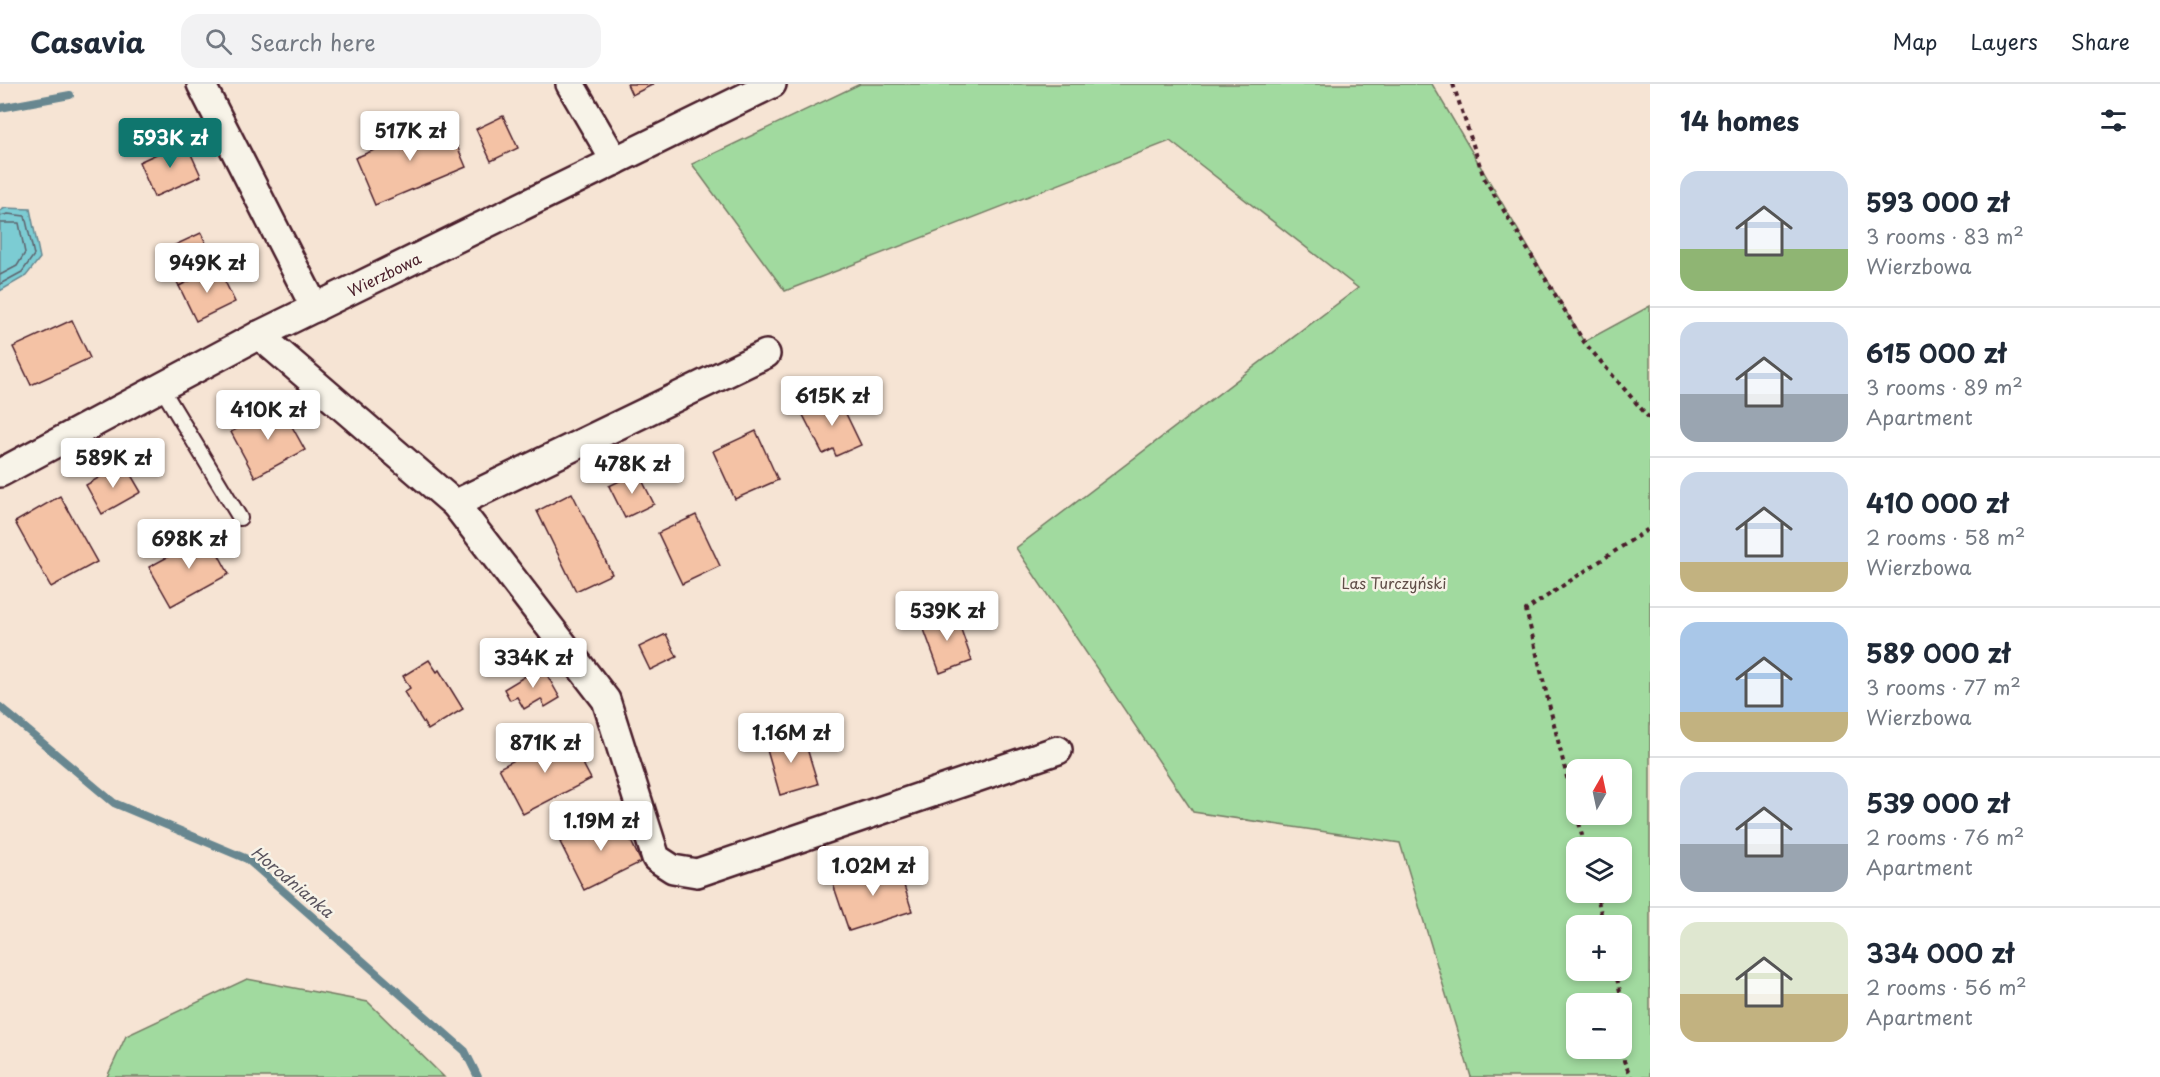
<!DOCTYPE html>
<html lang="en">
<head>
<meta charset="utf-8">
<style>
  :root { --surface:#fff; --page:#f2f2f3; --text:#1f2937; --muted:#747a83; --line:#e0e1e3; --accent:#0f766e }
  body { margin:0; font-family:"Playpen Sans",sans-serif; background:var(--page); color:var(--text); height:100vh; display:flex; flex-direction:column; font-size:22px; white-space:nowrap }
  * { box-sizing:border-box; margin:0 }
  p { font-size:20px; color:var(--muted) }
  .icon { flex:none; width:33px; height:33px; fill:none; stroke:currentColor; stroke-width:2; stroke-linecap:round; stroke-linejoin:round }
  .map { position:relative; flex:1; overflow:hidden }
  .panel { display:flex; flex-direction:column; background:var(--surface); width:510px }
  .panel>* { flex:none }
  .needle { width:39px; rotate:9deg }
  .controls { position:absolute; left:1566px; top:675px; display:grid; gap:12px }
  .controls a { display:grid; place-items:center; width:66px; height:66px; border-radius:12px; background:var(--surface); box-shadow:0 3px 9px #0003; font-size:30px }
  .price { position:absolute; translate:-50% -51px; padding:0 14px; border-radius:6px; background:#fff; color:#222; font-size:20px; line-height:39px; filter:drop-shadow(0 2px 3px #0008) }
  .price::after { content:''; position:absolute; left:50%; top:36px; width:18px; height:14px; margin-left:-9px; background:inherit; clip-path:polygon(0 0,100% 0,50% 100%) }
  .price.current { background:var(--accent); color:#fff }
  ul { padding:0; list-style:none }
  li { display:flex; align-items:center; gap:18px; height:150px; padding:0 30px }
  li+li { border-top:2px solid var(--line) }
  li span { display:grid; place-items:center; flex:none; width:168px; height:120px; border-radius:18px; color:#555 }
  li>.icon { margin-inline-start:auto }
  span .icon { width:72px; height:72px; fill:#fffc; stroke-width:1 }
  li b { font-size:26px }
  h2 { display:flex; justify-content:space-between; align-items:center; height:72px; padding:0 30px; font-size:26px }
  header { display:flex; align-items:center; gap:36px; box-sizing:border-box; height:84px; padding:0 30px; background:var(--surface); border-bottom:2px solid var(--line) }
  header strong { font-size:28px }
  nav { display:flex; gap:33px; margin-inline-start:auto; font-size:21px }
  .search { width:420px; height:54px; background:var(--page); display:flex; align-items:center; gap:15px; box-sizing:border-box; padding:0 21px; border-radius:18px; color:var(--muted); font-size:22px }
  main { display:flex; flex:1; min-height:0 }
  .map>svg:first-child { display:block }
  .green { fill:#a1da9f; stroke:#767c65; stroke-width:1.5; fill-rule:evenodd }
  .water { fill:#7bccd3; stroke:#678790; stroke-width:1.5 }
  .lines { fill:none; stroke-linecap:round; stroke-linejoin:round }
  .shore { stroke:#5e646e; stroke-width:1.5 }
  .stream { stroke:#678790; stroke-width:8 }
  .building { fill:#f4c2a5; stroke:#4a1f2b; stroke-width:1.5 }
  .lane-casing { stroke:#4a1f2b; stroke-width:18 }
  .street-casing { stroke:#4a1f2b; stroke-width:32 }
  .path { stroke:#4a1f2b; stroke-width:4; stroke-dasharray:4.5 4.5; stroke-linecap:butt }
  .lane { stroke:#f7f3e8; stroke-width:14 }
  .street { stroke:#f7f3e8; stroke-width:27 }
  .labels { text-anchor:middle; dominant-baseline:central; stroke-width:5; stroke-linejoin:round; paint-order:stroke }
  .street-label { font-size:15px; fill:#4a1f2b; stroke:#f7f3e8 }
  .park-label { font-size:15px; fill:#604e48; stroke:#f7f3e8 }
  .water-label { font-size:16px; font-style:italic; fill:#59535d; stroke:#f7f3e8 }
</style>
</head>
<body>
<header>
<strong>Casavia</strong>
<div class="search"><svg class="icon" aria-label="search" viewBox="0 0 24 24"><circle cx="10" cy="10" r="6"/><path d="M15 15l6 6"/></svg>Search here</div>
<nav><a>Map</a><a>Layers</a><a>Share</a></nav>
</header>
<main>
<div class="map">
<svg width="1650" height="993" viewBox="0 0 1650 993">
  <rect width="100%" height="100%" fill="#f6e4d4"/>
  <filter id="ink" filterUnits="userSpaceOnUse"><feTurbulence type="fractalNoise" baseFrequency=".0167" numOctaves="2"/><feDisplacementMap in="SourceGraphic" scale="12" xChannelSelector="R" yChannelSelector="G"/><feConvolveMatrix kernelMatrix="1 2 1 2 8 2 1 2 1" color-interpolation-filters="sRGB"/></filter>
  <g filter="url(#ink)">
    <g class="green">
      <path d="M860,0h572l152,258 66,-36v771h-179l-71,-234 -207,-31 -177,-264 342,-260 -188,-147 -385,150 -93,-127zM1576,686h46v44h-46zM1576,764h46v44h-46zM1576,842h46v44h-46zM1576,920h46v44h-46z"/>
      <polygon points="247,895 368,918 444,993 107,993 126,952"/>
    </g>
    <polygon class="water" points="5,124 30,125 40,174 26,192 0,207 0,127"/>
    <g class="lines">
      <g class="shore">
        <polyline points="0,132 8,130 25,132 34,171 22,188 0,200"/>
        <polyline points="0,139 19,139 25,169 17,182 0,191"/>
      </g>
      <g class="stream">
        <polyline points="0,24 70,11"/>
        <polyline points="0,623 114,719 247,775 465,967 478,993"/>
      </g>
    </g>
    <g class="building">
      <polygon points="627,0 654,0 632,11"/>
      <polygon points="503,32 518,64 491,77 476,45"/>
      <polygon points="446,36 466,83 375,121 355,74"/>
      <polygon points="185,57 201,92 154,113 139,78"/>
      <polygon points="201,149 218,183 179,202 162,167"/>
      <polygon points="218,183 235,218 196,237 179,202"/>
      <polygon points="72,236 90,274 31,301 13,263"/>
      <polygon points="836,309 861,361 836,372 833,365 823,370 802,329 821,320 820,317"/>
      <polygon points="280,321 305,366 255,393 231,348"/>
      <polygon points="756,347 778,396 735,415 713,367"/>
      <polygon points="124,379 141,408 102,430 86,401"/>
      <polygon points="638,388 654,420 625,434 609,402"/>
      <polygon points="572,409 612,490 576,507 537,427"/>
      <polygon points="60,412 97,478 51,503 15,438"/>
      <polygon points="696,431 720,482 682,500 658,449"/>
      <polygon points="208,451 229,490 171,522 149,483"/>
      <polygon points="955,528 972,577 940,589 922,540"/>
      <polygon points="666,550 677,573 650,586 639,563"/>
      <polygon points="429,576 437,588 439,586 463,625 428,646 404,608 410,604 403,592"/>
      <polygon points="542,582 560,614 545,623 541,615 524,625 517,613 510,616 504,605"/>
      <polygon points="802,648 818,700 780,711 765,659"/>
      <polygon points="567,649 591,695 523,730 499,684"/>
      <polygon points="618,730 641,778 584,806 560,758"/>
      <polygon points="897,779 912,827 849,847 833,800"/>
    </g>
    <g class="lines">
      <g class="lane-casing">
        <polyline id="lane" points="161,303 240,434"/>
      </g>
      <g class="street-casing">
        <g id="street">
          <polyline points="201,0 315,224"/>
          <polyline points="570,0 615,77"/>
          <polyline points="259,251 455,420 606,616 656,774 673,785 697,789 1058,666"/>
          <polyline points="0,389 259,251 772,0"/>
          <polyline points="455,420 766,270"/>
        </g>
      </g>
      <g class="path">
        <polyline points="1453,0 1484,94 1584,258 1650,335"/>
        <polyline points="1576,730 1526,526 1650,444"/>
        <polyline points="1577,730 1585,764"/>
        <polyline points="1596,808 1604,842"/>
        <polyline points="1615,886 1622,916 1624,977 1631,993"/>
      </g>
      <use href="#lane" class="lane"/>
      <use href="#street" class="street"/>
    </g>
  </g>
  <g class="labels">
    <g class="street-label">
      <text transform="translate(384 190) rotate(-26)">Wierzbowa</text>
    </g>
    <g class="park-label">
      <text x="1394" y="498">Las Turczyński</text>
    </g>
    <g class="water-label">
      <text transform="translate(293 797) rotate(40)">Horodnianka</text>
    </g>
  </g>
</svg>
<div class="controls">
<a><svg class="needle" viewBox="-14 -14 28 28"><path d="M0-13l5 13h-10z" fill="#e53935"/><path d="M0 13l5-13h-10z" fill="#747a83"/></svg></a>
<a><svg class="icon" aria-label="layers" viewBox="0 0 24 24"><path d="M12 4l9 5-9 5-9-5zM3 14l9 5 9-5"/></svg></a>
<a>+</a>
<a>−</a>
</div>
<b class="price" style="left:410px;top:78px">517K zł</b>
<b class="price current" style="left:170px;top:85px">593K zł</b>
<b class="price" style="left:207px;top:210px">949K zł</b>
<b class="price" style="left:832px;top:343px">615K zł</b>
<b class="price" style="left:268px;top:357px">410K zł</b>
<b class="price" style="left:113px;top:405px">589K zł</b>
<b class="price" style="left:632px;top:411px">478K zł</b>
<b class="price" style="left:189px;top:486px">698K zł</b>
<b class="price" style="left:947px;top:558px">539K zł</b>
<b class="price" style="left:533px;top:605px">334K zł</b>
<b class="price" style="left:791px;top:680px">1.16M zł</b>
<b class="price" style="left:545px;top:690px">871K zł</b>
<b class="price" style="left:601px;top:768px">1.19M zł</b>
<b class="price" style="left:873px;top:813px">1.02M zł</b>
</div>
<section class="panel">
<h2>14 homes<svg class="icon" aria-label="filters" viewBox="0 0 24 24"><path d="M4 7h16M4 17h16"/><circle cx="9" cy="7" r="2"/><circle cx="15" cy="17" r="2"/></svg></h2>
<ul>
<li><span style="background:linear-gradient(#c9d6e8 65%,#8fb573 0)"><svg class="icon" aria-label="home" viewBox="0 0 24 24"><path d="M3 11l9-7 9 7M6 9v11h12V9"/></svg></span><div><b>593 000 zł</b><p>3 rooms · 83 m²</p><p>Wierzbowa</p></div></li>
<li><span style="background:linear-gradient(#c9d6e8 60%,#9aa5b1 0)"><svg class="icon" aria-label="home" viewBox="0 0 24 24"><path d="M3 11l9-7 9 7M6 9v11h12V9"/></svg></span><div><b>615 000 zł</b><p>3 rooms · 89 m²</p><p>Apartment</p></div></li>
<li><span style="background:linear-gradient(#c9d6e8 75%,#c2b280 0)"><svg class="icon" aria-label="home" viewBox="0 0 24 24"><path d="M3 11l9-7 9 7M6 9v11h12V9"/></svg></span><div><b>410 000 zł</b><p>2 rooms · 58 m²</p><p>Wierzbowa</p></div></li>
<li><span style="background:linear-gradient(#a9c7e8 75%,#c2b280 0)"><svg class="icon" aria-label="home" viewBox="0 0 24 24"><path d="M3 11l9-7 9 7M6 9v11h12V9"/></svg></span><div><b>589 000 zł</b><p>3 rooms · 77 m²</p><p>Wierzbowa</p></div></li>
<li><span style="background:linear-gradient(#c9d6e8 60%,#9aa5b1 0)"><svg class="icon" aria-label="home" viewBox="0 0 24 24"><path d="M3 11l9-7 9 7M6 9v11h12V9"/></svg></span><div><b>539 000 zł</b><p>2 rooms · 76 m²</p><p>Apartment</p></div></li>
<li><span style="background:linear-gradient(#dfe7d0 60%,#c2b280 0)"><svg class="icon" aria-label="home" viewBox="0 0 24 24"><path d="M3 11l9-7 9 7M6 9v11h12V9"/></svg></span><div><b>334 000 zł</b><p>2 rooms · 56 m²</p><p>Apartment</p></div></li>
</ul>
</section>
</main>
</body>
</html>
